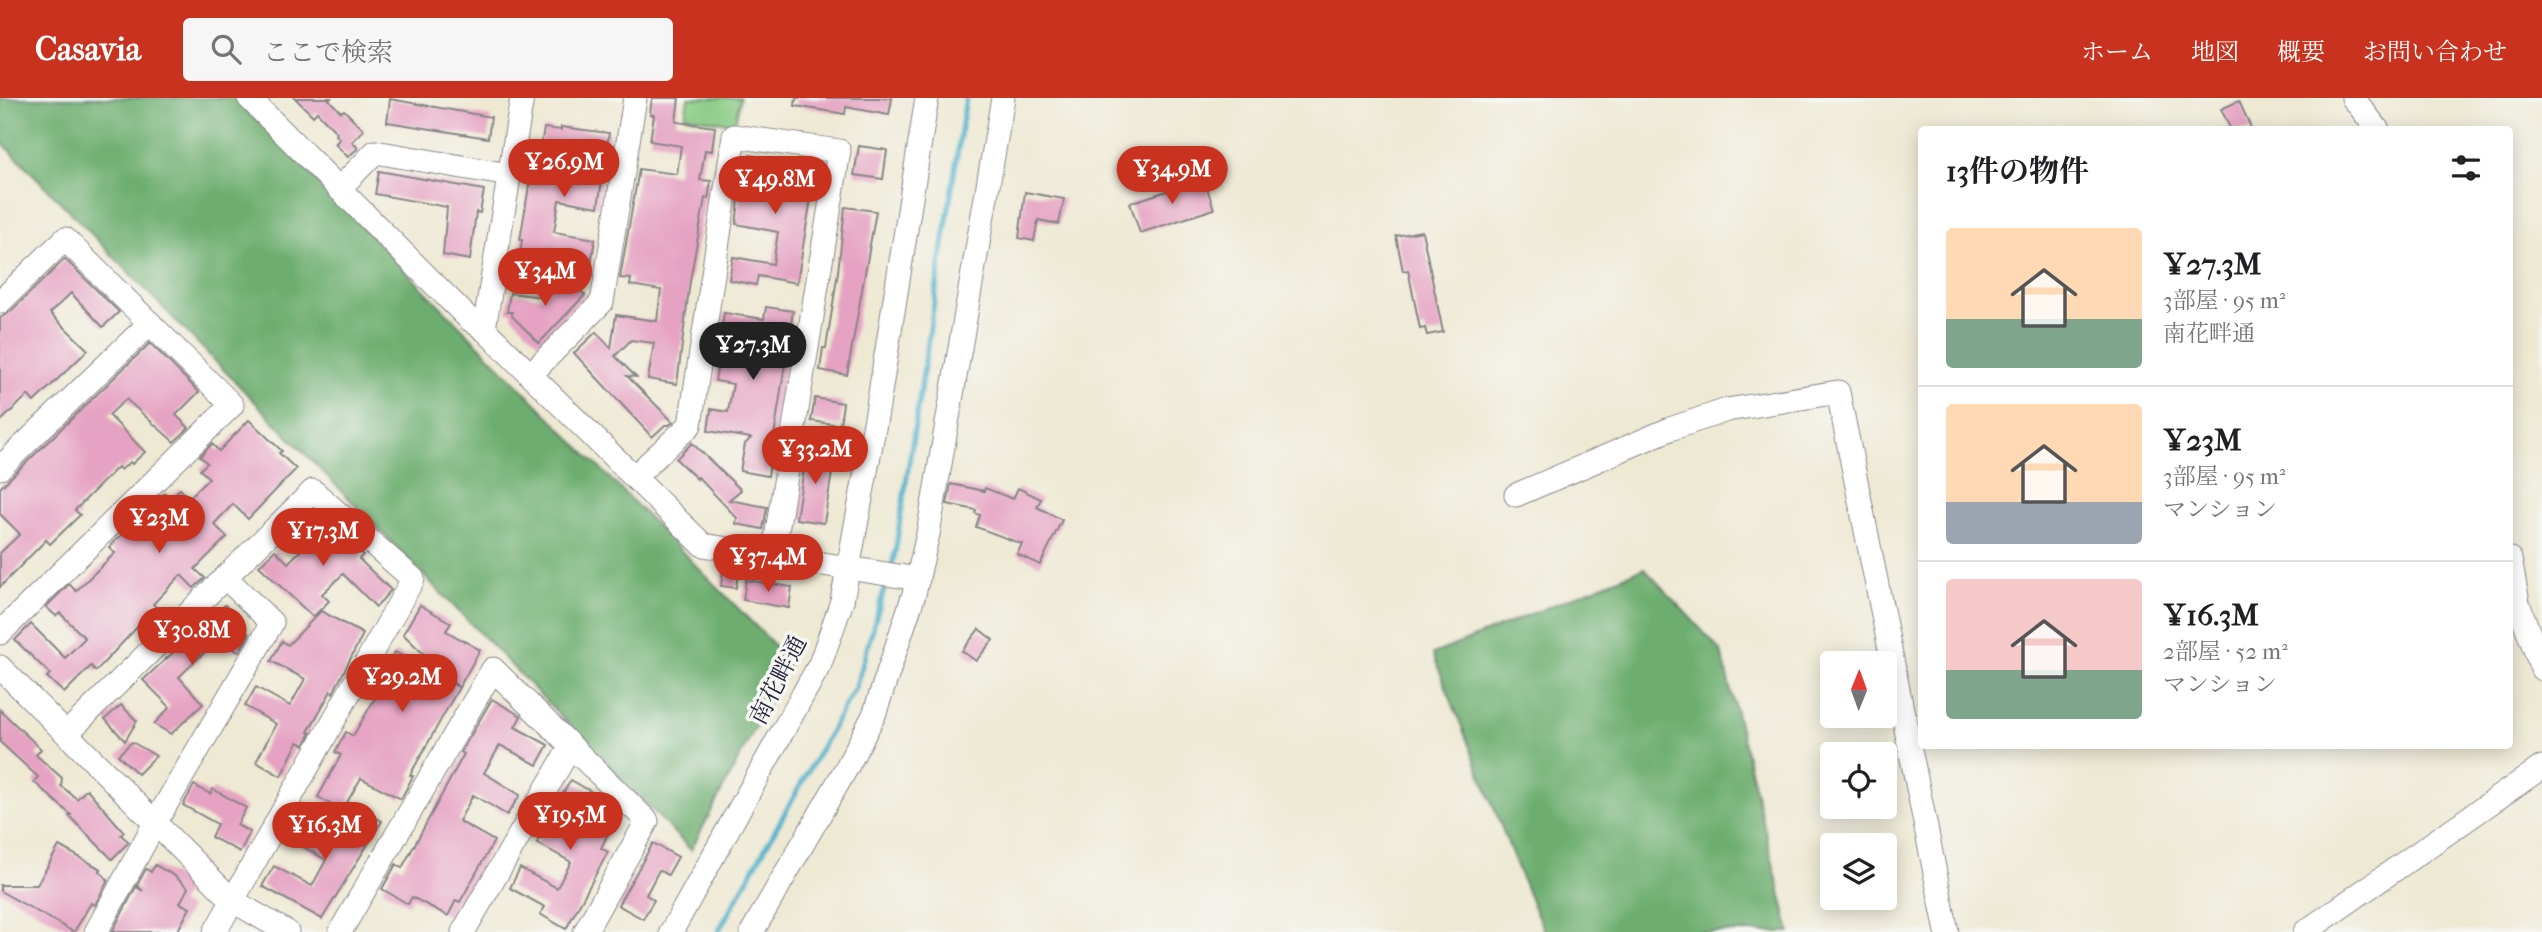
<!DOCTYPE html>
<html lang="ja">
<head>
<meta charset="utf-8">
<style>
  :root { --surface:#fff; --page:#f6f6f6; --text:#202124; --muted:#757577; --line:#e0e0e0; --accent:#c8321e }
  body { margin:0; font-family:"IM FELL French Canon","Noto Serif JP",serif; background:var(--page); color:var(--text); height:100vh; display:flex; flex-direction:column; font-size:26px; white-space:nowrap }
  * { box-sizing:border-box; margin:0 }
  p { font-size:23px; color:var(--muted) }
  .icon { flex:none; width:38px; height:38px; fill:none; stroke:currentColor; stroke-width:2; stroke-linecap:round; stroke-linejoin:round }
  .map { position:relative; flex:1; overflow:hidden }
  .sheet { position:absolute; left:1918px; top:28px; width:595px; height:623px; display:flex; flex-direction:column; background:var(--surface); border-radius:7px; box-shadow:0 4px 18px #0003 }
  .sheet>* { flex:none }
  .needle { width:46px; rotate:1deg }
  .fabs { position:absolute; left:1820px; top:553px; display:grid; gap:14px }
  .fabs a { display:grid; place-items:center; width:77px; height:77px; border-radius:7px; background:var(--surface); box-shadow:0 4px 18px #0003; font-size:35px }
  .price { position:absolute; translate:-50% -60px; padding:0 16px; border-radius:24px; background:var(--accent); color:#fff; font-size:23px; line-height:46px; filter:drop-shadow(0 2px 4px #0008) }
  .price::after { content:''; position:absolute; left:50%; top:42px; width:21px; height:16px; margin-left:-10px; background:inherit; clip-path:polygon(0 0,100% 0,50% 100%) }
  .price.selected { background:#222; color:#fff }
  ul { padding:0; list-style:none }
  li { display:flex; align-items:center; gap:21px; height:175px; padding:0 28px }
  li+li { border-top:2px solid var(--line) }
  li span { display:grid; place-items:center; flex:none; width:196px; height:140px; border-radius:7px; color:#555 }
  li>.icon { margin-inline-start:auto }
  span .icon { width:84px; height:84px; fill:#fffc; stroke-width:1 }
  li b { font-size:30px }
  h2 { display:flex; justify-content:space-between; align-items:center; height:84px; padding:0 28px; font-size:30px }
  header { display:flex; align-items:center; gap:42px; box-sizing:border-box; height:98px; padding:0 35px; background:var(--accent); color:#fff }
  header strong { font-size:33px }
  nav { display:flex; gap:38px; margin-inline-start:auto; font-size:24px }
  .search { width:490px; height:63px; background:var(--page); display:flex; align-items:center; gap:18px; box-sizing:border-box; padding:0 24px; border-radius:7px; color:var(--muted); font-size:26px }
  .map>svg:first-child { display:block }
  .green { fill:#87ca82; stroke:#54765e; stroke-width:2 }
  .forest { fill:#6dae70; stroke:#486856; stroke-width:2 }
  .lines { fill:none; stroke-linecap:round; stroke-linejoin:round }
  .stream { stroke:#49afc9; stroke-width:5 }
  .building { fill:#e6a2c2 }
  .minor-casing { stroke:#888687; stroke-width:25 }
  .minor { stroke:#fff; stroke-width:23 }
  .labels { text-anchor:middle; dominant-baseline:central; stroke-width:7; stroke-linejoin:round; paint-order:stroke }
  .street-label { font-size:24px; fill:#22223b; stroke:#f6f6f2 }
</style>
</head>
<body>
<header>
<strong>Casavia</strong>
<div class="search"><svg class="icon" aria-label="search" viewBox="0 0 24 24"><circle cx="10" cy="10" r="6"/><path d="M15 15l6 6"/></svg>ここで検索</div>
<nav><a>ホーム</a><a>地図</a><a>概要</a><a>お問い合わせ</a></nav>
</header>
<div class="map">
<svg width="2542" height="834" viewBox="0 0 2542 834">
  <rect width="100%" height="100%" fill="#f6f6f2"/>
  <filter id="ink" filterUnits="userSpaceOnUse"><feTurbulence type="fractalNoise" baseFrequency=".0143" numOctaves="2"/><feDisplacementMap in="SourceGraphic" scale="14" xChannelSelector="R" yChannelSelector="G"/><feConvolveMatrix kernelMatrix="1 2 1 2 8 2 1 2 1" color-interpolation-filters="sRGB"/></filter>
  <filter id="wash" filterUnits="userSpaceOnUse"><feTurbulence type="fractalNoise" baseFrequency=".00686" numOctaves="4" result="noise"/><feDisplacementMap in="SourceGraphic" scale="28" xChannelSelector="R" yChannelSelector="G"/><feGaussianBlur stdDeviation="1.57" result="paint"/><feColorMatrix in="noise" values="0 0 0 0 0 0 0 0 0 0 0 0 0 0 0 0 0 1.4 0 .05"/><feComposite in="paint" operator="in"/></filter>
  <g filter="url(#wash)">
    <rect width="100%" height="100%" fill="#eee9d3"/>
    <polygon class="green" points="688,0 740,0 735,26 685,18"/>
    <g class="forest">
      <polygon points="0,0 235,0 790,563 691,752 0,42"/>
      <polygon points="1644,470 1721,553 1790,834 1545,834 1530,801 1433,556"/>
    </g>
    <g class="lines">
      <g class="stream">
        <polyline points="891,470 895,455 966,0"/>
        <polyline points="718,834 856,588 887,482"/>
      </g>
    </g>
    <g id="blocks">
      <g class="building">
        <polygon points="295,0 331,0 329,2 341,14 344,12 364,32 352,44 358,50 348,59 335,46 340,41 336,37 337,35 317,14 313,18"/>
        <polygon points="652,0 679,0 676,23 678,24 715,29 712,53 705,52 700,82 711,83 708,101 705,100 690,183 677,286 648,281 654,245 631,242 615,258 636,279 627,278 673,324 669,327 665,327 652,339 574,255 596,234 611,250 616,217 657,223 661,192 630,187 631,181 620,180 639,71 677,76 681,48 650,43 654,17 650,16"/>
        <polygon points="796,0 892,0 889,17 846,9 845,16 795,8"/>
        <polygon points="390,1 491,19 488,40 387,24"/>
        <polygon points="2239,3 2252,32 2231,32 2221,11"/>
        <polygon points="561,29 609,35 598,109 559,102 554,134 595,141 591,166 583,173 519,164 522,142 520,142 530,82 553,86 557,56 540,53 544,30 561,32"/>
        <polygon points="859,48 887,52 883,81 854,77"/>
        <polygon points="750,57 816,70 797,185 758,178 756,187 729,182 733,159 773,166 778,134 736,126 741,87 745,87"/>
        <polygon points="379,73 484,92 480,115 476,114 470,162 443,157 447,109 375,96"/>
        <polygon points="1204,81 1214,111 1140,135 1130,105"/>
        <polygon points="1025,94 1064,101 1059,126 1038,122 1034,143 1019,140"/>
        <polygon points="845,109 876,113 847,277 820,272 823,250 826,250 838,174"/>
        <polygon points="1422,133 1443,234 1427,237 1425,230 1420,231 1408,172 1403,173 1396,138"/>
        <polygon points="65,161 119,214 103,229 71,195 50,215 88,252 34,304 28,297 0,324 0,220 10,214"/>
        <polygon points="565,177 585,197 539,245 512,218 512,214 507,214 510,195 542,199"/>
        <polygon points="766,209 793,213 768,378 740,373 745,346 751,340 708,333 711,311 728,314 733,286 715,283 723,237 721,237 724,215 764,221"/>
        <polygon points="150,245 199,294 176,317 189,330 174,344 126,301 109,317 145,354 132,366 130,364 121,372 118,369 75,412 80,417 50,446 46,442 0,489 0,455 20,436 0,416 0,390"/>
        <polygon points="815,300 843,305 840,327 811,323"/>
        <polygon points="249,322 282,353 279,355 296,371 248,421 233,406 214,426 227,439 195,471 205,480 194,490 181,477 153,506 156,509 96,573 91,568 64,595 47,579 50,576 15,542 31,526 65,560 85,540 60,515 56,518 46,509 69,486 76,493 115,455 109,449 165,395 170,400 180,391 189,400 209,380 200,372 207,365 200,358 212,346 219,353"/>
        <polygon points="692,345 741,392 729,402 767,409 763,431 736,426 737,420 698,379 697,381 676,361"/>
        <polygon points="807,351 835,355 824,425 796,421"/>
        <polygon points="951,386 984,393 985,390 1013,401 1018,390 1041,401 1037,409 1062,422 1040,467 1017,456 1022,446 976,429 980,417 975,415 976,412 947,406"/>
        <polygon points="316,414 363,457 359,461 391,492 376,509 343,476 322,496 329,503 313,519 259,468 275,452 288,465 312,441 301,430"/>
        <polygon points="723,473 738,475 736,490 721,488"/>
        <polygon points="746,482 792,489 789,510 743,502"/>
        <polygon points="225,507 245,528 241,531 249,536 239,554 217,542 179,579 203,606 171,636 154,626 170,609 143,582"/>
        <polygon points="420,507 451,525 446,533 480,552 410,677 413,678 401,701 361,680 342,713 318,699 341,657 335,654 346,634 353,638 392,571 387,569 395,554 458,589 403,536"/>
        <polygon points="321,513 363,536 333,595 331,593 308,634 311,635 304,647 298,644 281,678 256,664 276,626 245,608 256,589 290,608 305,581 271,563 282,543 288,547"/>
        <polygon points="979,531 993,542 976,563 962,553"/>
        <polygon points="492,601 521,618 515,629 548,647 537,667 500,647 484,675 520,697 507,717 473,697 459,723 494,743 460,804 456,802 448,818 412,799 408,806 382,791 396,766 402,770 464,656 461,654"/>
        <polygon points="121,607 137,623 125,643 105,621"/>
        <polygon points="0,612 41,651 36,657 62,680 61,688 77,701 87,691 124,734 121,737 129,744 112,761 69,718 71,717 34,684 38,679 0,644"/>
        <polygon points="132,644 156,658 138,676 118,657"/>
        <polygon points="571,682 604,701 613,710 611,714 617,717 601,750 608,754 566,831 540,816 545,809 510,790 520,770 557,790 571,764 537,745 547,726 545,725"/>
        <polygon points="194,687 210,696 213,691 246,710 237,727 250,734 240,754 211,739 217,726 183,707"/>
        <polygon points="353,707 382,723 322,821 262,788 274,768 312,788 326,762 288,740 299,721 334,741"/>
        <polygon points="653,745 678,759 668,777 659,772 646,797 654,802 643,821 618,807"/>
        <polygon points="59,748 101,771 99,773 108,782 95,807 91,805 74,834 0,793 0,787 37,787"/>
        <polygon points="155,767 175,778 188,790 180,805 190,810 177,834 112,834 136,789 143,793 137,787 146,771 151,774"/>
      </g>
    </g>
  </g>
  <g filter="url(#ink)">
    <use href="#blocks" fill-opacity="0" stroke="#888687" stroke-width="2"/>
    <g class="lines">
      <g class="minor-casing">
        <g id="minor">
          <polyline points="249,0 469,221 484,231"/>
          <polyline points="522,0 484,231 703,447 918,481"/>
          <polyline points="2353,0 2378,32"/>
          <polyline points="339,91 375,54 509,77"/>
          <polyline points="0,204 65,141 232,307 0,535"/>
          <polyline points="530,277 602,204 635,0"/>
          <polyline points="0,370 150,225"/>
          <polyline points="634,379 690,327 734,38 839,53 773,458"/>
          <polyline points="1516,397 1670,331 1727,312 1838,294 1947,834"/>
          <polyline points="2510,461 2518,505 2542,571"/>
          <polyline points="0,569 233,803 287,834"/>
          <polyline points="67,635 313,393 413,481 215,834"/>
          <polyline points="96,834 155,725 272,525 225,479"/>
          <polyline points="340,834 493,571 647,723 585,834"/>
          <polyline points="463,834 571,648"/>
          <polyline points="671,834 820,566 842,503 877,314 927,0"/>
          <polyline points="752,834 847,669 874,617 914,496 928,436 1003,0"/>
          <polyline points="2305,834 2542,669"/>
        </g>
      </g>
      <use href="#minor" class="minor"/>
    </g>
  </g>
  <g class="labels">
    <g class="street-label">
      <text transform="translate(778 582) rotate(-63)">南花畔通</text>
    </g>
  </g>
</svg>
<div class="fabs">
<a><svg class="needle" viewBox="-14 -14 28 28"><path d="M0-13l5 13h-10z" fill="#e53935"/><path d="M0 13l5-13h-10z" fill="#757577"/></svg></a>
<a><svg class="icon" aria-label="locate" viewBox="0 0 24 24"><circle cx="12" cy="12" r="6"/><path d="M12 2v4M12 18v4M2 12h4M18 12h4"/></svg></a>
<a><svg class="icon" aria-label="layers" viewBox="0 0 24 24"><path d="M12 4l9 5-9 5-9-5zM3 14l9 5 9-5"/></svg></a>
</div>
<b class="price" style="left:564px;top:101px">¥26.9M</b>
<b class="price" style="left:1172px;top:108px">¥34.9M</b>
<b class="price" style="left:775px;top:118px">¥49.8M</b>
<b class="price" style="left:545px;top:210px">¥34M</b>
<b class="price selected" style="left:753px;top:284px">¥27.3M</b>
<b class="price" style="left:815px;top:388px">¥33.2M</b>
<b class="price" style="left:159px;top:457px">¥23M</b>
<b class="price" style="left:323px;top:470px">¥17.3M</b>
<b class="price" style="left:768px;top:496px">¥37.4M</b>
<b class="price" style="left:192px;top:569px">¥30.8M</b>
<b class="price" style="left:402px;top:616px">¥29.2M</b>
<b class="price" style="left:570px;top:754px">¥19.5M</b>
<b class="price" style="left:325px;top:764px">¥16.3M</b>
<section class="sheet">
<h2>13件の物件<svg class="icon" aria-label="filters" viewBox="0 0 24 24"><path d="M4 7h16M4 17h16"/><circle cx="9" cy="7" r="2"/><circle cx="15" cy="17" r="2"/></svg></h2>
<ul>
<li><span style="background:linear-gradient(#ffd9b3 65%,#7fa58c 0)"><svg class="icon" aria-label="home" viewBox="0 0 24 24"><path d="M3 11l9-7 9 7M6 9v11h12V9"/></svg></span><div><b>¥27.3M</b><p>3部屋 · 95 m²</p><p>南花畔通</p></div></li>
<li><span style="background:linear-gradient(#ffd9b3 70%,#9aa5b1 0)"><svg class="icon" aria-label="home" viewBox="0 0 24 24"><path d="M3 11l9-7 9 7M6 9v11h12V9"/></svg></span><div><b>¥23M</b><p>3部屋 · 95 m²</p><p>マンション</p></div></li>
<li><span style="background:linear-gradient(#f6c9c9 65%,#7fa58c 0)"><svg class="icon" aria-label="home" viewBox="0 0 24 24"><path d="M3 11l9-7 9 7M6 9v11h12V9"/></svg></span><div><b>¥16.3M</b><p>2部屋 · 52 m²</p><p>マンション</p></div></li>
</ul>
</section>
</div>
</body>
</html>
